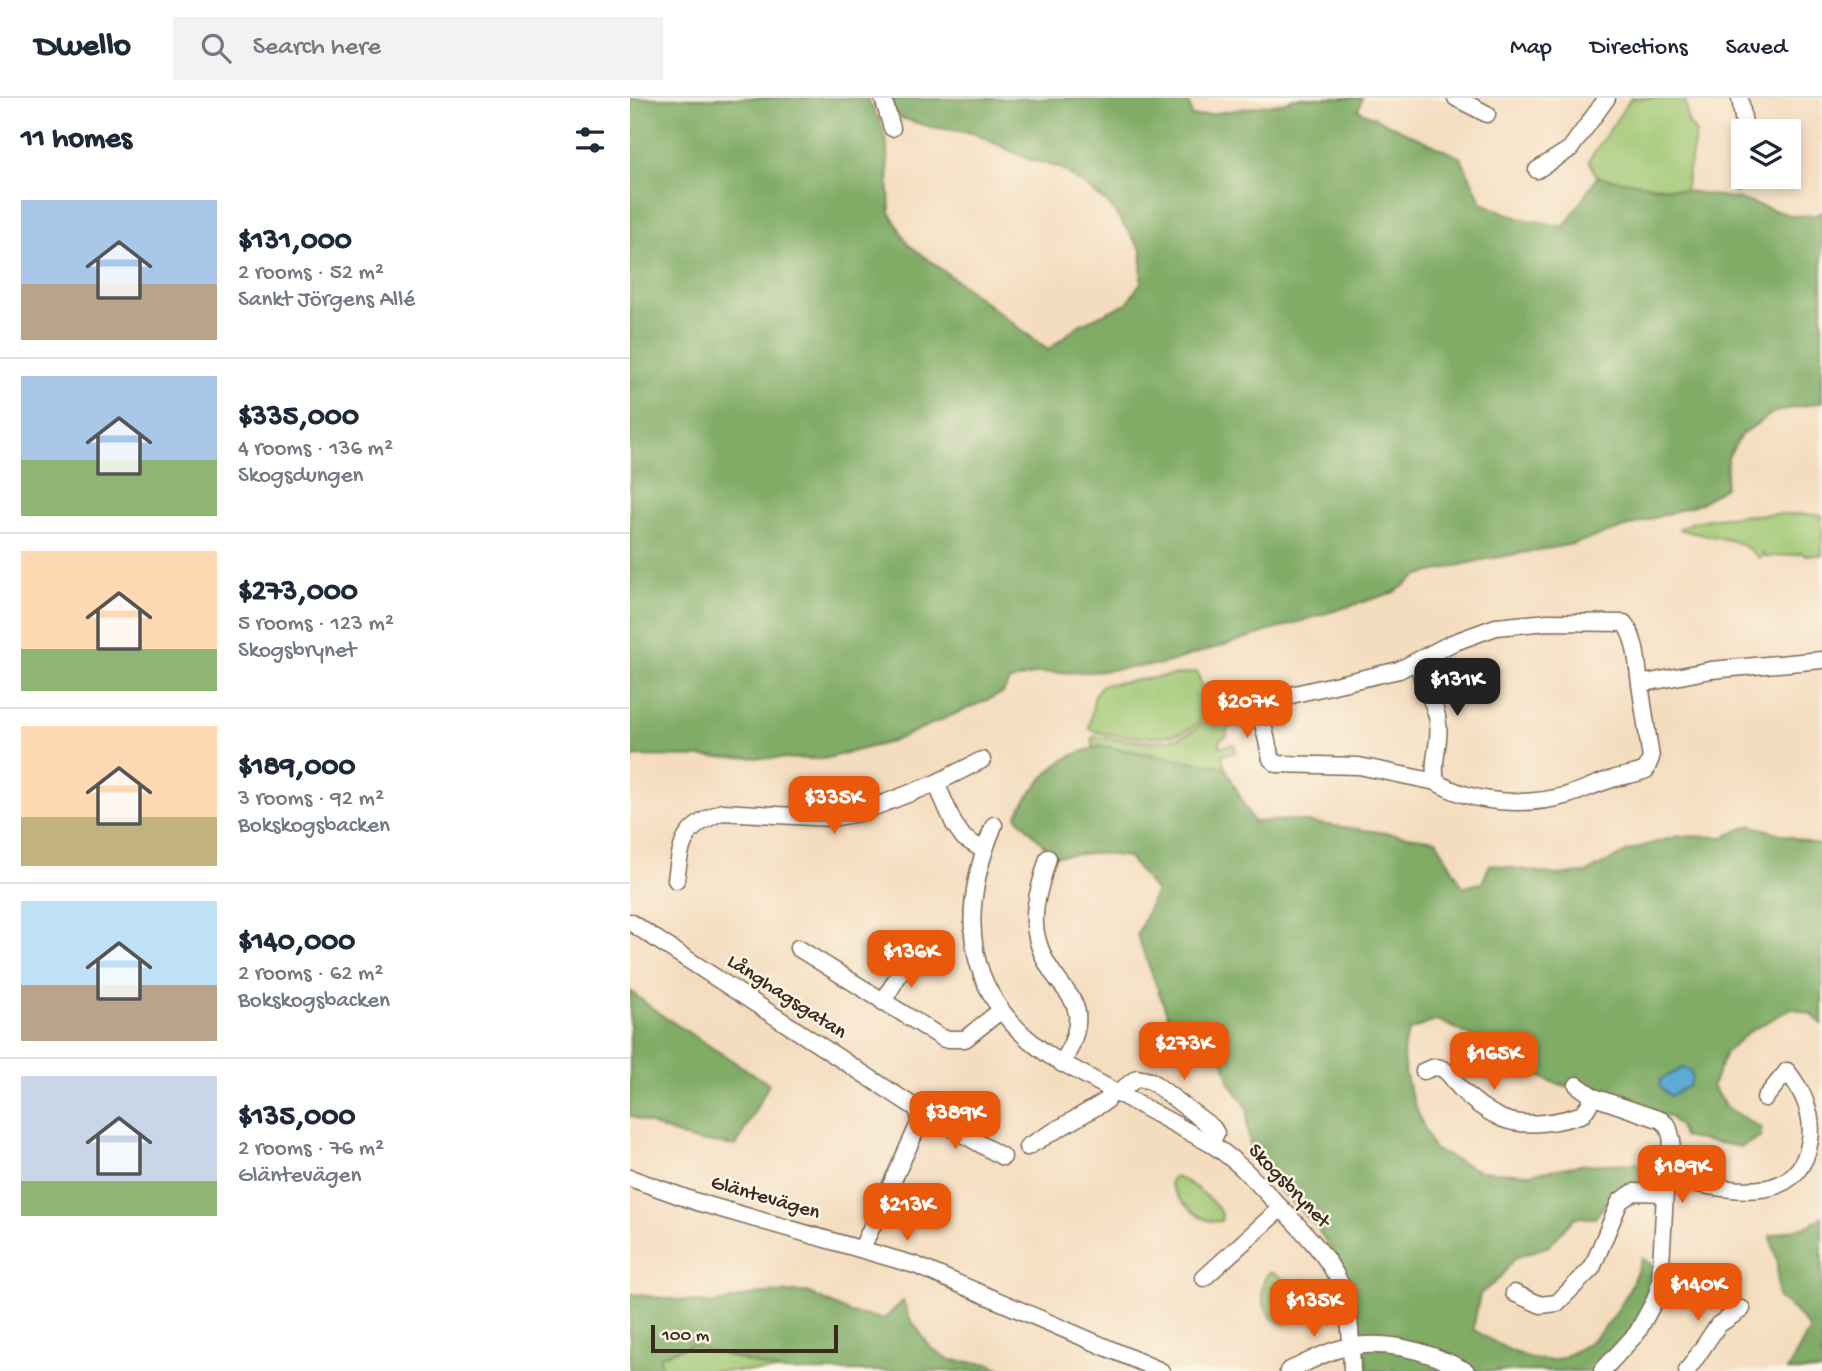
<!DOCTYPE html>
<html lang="en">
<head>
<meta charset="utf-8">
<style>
  :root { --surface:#fff; --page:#f2f2f3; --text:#1f2937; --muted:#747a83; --line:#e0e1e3; --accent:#ea580c }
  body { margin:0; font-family:"Gochi Hand",sans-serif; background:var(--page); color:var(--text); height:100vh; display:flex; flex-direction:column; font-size:26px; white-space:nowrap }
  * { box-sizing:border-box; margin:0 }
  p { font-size:23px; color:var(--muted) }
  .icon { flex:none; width:38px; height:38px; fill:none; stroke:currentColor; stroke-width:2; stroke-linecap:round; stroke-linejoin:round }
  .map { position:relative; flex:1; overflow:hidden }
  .panel { display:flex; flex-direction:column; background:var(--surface); width:630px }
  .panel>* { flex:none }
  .fabs { position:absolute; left:1101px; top:21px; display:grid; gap:14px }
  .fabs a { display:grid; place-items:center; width:70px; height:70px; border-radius:0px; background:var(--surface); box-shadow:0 4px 10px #0003; font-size:35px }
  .scale { position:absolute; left:21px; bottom:18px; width:187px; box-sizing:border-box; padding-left:7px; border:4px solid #3b2a1e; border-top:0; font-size:19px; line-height:24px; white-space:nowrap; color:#3b2a1e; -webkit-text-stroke:5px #fcf5e5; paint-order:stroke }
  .price { position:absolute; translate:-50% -60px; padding:0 16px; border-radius:14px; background:var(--accent); color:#fff; font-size:23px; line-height:46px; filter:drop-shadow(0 2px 4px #0008) }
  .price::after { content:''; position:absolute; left:50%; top:42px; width:21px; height:16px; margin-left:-10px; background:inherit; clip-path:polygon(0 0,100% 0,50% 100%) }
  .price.on { background:#222; color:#fff }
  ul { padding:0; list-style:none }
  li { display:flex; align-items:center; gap:21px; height:175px; padding:0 21px }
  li+li { border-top:2px solid var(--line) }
  li span { display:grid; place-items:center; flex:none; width:196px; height:140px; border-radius:0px; color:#555 }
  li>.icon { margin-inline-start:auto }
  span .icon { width:84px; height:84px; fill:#fffc; stroke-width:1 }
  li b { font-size:30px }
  h2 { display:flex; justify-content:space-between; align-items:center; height:84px; padding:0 21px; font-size:30px }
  header { display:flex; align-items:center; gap:42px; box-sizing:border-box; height:98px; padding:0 35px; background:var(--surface); border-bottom:2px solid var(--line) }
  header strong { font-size:33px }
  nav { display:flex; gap:38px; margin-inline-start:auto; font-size:24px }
  .search { width:490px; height:63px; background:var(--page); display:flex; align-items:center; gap:18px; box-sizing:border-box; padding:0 24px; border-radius:0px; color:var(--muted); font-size:26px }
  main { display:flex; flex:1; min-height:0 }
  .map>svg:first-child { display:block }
  .green { fill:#a0c874; stroke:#6e7949; stroke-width:2 }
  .forest { fill:#80ac66; stroke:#5e6b42; stroke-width:2 }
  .water { fill:#5aacd5; stroke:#4a6b7a; stroke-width:2 }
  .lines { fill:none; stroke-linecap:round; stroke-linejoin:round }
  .minor-casing { stroke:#7c6956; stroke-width:19 }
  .minor { stroke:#fff; stroke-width:16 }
  .labels { text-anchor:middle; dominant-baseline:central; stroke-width:5; stroke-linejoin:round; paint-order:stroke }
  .street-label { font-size:21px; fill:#3b2a1e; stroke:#fcf5e5 }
</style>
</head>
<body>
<header>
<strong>Dwello</strong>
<div class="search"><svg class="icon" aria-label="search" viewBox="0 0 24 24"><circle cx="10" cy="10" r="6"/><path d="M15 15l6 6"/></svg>Search here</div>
<nav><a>Map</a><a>Directions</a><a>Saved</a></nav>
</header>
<main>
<section class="panel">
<h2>11 homes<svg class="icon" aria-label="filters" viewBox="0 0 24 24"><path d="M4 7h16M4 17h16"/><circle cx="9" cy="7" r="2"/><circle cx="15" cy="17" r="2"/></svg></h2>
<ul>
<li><span style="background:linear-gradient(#a9c7e8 60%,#b9a48a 0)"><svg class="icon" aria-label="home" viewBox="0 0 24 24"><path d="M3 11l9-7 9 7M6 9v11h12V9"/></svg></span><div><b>$131,000</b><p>2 rooms · 52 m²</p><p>Sankt Jörgens Allé</p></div></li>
<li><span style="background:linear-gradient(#a9c7e8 60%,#8fb573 0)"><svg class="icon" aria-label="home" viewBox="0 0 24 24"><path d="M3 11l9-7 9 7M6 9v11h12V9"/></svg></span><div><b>$335,000</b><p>4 rooms · 136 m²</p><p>Skogsdungen</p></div></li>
<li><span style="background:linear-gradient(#ffd9b3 70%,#8fb573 0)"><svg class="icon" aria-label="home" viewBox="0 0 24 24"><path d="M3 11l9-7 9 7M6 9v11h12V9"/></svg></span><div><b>$273,000</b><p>5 rooms · 123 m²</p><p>Skogsbrynet</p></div></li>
<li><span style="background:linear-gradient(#ffd9b3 65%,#c2b280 0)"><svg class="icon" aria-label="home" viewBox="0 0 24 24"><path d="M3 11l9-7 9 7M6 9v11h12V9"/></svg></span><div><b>$189,000</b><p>3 rooms · 92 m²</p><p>Bokskogsbacken</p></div></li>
<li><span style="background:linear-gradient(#bfe0f5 60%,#b9a48a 0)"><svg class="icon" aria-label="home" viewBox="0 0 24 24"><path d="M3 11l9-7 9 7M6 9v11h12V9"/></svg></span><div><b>$140,000</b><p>2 rooms · 62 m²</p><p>Bokskogsbacken</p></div></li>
<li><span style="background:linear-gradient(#c9d6e8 75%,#8fb573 0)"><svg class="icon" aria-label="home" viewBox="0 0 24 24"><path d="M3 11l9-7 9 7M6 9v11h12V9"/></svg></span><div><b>$135,000</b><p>2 rooms · 76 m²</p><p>Gläntevägen</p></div></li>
</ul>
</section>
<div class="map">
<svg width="1192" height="1273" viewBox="0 0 1192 1273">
  <rect width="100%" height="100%" fill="#fcf5e5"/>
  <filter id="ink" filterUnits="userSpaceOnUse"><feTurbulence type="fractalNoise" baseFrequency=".0143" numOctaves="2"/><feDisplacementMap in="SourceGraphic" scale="14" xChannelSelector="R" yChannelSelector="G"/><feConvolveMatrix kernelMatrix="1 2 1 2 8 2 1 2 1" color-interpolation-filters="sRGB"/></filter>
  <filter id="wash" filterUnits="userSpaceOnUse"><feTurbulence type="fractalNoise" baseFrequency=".00686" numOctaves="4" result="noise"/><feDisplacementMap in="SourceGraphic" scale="28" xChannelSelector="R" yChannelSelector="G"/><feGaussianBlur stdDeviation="1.57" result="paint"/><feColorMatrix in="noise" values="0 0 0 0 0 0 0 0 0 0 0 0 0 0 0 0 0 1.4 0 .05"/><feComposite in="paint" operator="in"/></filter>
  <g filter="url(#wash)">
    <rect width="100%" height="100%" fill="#f4ddbf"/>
    <g class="green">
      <polygon points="1001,0 1055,0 1058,24 1066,35 1055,93 967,79 959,62"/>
      <path d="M1170,416l22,1v40h-16l-7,-3v2l-33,3 -4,-5v5l-3,1c-23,-24 -49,-19 -80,-29 19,-15 94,-15 121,-15z"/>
      <path d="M567,574l14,37c-23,38 -78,28 -116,23l-6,-4 6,-34 7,-9z"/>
      <path d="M586,614l18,4 20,-4 4,17 -10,1 -3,-13 -15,3 1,6 -4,5v5l-8,4 1,7 14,-3 2,8 -14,3 3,12 -124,-21 -8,2 -1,-10 2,-1c33,1 70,12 100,-7 9,-5 15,-12 22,-18z"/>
      <path d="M545,1079c18,6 36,21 47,37l-1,7c-21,4 -43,-21 -51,-38l1,-4z"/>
      <path d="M640,1174c17,4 31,28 26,45l-10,7c-22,-1 -32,-39 -16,-52z"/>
      <polygon points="60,1247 151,1273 32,1273 30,1258"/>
    </g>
    <g class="forest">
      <polygon points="0,0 237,0 251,26 257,47 260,115 278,146 418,252 449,227 497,205 511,184 512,153 479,106 431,70 398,61 343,35 301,29 271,20 264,13 260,1 558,0 562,19 656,4 663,0 732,0 728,12 831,60 852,105 888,120 934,129 967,79 1109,101 1163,118 1186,117 1192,114 1192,304 1144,314 1111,337 1098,359 1095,389 1071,405 943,446 852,462 789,477 765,494 533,566 462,574 409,575 379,583 373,595 261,644 193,661 3,658 0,670"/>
      <path d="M471,648l124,21 28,55 39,-2 144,20 27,47 19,-4 8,-19 67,11 29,-2 40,-21 24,-8 29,-8 45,1 26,-12 72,21v178l-11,-10 -19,-6 -43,24 -23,20 -14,34 13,20 36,22v9l-20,10 -58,-10 -4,-11 -9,-9 -121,-36 -26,-12 -40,-27 -45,-22 -28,10c-2,5 -5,11 -6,16 -5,29 18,76 29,103l46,22 50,3 50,-9 58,-2 16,6 -1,12 -24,1 -18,15 -15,21 -20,-1 -26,29 -34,12 -15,20 -20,16 -7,35c22,14 52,33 80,31 6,0 14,-5 20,-8 37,-18 55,-56 69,-94l13,9c-7,52 -23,69 -61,104h-226l-15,-80 -13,-28 -25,-38 -33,-32 -30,-35 -5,-33 1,-16 -18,-26 -6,-21 -51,-33 -36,-94 19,-43 -28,-35 -31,-4 -43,3 -38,-40c12,-21 34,-52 58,-61 8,-4 18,-6 27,-9z"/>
      <polygon points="0,893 30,916 139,986 106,1048 61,1042 0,1018"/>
      <polygon points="1192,1118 1192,1273 1157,1273 1180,1231 1164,1212 1148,1200 1147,1163 1140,1138 1180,1127"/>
      <polygon points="177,1194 220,1215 254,1221 273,1203 279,1219 301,1250 321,1262 360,1266 375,1273 151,1273 60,1247 30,1258 32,1273 0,1273 0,1196 83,1206 132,1195"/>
    </g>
    <polygon class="water" points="1052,970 1060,972 1062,979 1059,988 1040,998 1030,989 1030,982"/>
  </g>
  <g filter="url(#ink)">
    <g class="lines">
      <g class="minor-casing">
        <g id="minor">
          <polyline points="253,0 262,30"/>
          <polyline points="826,0 857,16"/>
          <polyline points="1110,0 1115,33"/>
          <polyline points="907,72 940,51 977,0"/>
          <polyline points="1110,79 1113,68"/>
          <path d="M790,562c-2,26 16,38 18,63 3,21 -7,37 -2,59"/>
          <path d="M1010,586l11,74 -5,12c-12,5 -25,6 -37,10 -14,4 -27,11 -41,15 -41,12 -94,9 -132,-13l-77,-16 -82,-2 -6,-5 -9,-40 1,-7 13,-10 19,-8 104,-24 53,-27 44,-16 52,-5 76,1c13,16 13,42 16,61l71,-14 111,-10"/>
          <polyline points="306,685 352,662"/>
          <path d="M364,727c-38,92 -30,172 56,231l161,88c29,18 48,41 71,65 21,22 44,45 57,72 12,28 12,60 13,90"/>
          <path d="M418,760c-7,26 -18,53 -11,80 16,62 65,53 25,126"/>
          <path d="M46,782c5,-38 7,-53 46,-68l109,6 28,-5 77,-30 18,41 10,14 19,12"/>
          <polyline points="0,824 286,1010 290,1019 288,1028 232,1150"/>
          <polyline points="168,850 314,941 335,941 370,913"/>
          <polyline points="253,904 278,861"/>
          <path d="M794,973c5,-2 11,-5 16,-3 8,2 14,13 19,19 12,13 28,25 44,32 24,9 57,3 80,-5l11,-17"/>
          <polyline points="947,987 964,999 1031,1022 1038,1028 1042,1042 1035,1095 1030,1186 1025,1202 1007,1235 972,1273"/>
          <polyline points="490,997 495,989 507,980 521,983 583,1030 586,1035 581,1046"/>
          <polyline points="288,1014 296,1015 373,1059"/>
          <polyline points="397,1049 476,1003 483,994"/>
          <polyline points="0,1080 67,1104 285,1167 531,1273"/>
          <path d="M1036,1080c51,8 132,36 144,-38 4,-26 -7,-49 -23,-69l-22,27"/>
          <polyline points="574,1180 651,1110"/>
          <polyline points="884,1195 911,1207 927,1205 962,1170 990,1103 1004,1094 1035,1095"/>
          <path d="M658,1273c16,-7 33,-17 51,-22 43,-11 89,1 127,22"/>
          <polyline points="1057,1273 1088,1227 1112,1211"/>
        </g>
      </g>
      <use href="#minor" class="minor"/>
    </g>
  </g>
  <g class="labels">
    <g class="street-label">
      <text transform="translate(156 900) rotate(33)">Långhagsgatan</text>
      <text transform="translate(658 1089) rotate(46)">Skogsbrynet</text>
      <text transform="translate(135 1101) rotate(16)">Gläntevägen</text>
    </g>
  </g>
</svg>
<div class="fabs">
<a><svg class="icon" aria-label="layers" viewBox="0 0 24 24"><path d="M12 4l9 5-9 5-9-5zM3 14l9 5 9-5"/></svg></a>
</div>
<div class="scale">100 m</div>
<b class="price on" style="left:827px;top:620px">$131K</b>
<b class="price" style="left:617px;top:642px">$207K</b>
<b class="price" style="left:204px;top:738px">$335K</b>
<b class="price" style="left:281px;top:892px">$136K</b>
<b class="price" style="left:554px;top:984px">$273K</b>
<b class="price" style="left:864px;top:994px">$165K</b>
<b class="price" style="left:325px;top:1053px">$389K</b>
<b class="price" style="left:1052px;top:1107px">$189K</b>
<b class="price" style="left:277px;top:1145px">$213K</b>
<b class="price" style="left:1068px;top:1225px">$140K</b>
<b class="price" style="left:684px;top:1241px">$135K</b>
</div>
</main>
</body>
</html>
